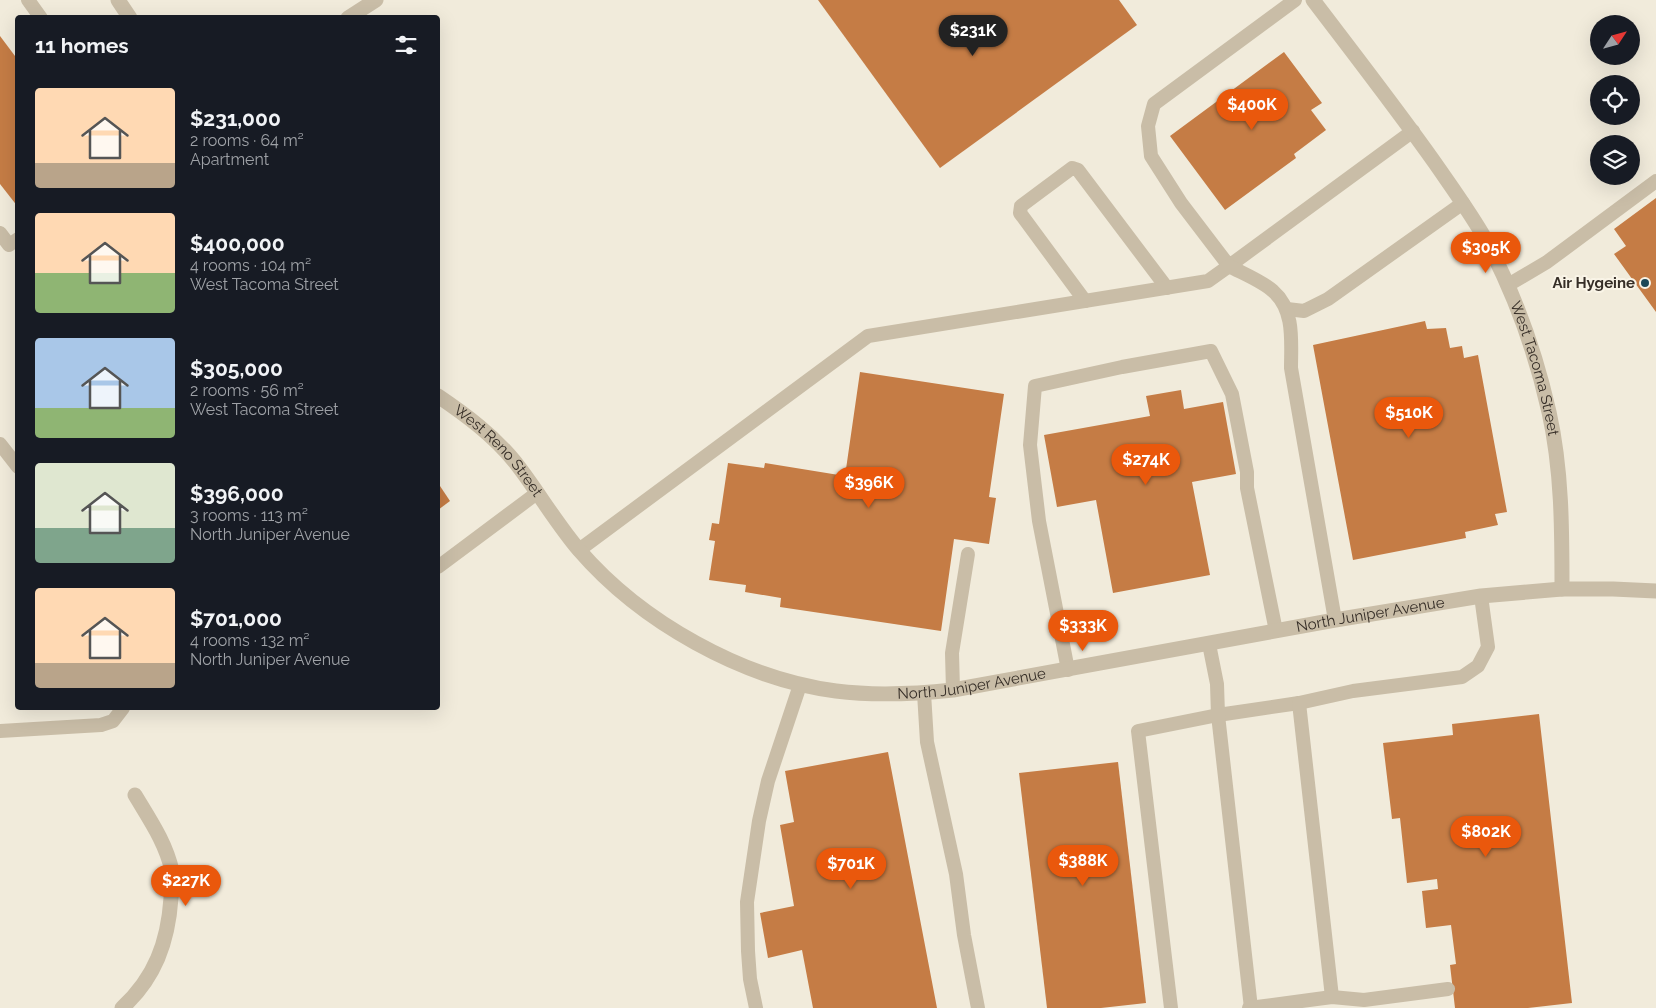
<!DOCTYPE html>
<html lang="en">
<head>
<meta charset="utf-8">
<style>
  :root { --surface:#171b24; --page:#20242c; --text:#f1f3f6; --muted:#9ea1a6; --accent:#ea580c }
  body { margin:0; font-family:Raleway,sans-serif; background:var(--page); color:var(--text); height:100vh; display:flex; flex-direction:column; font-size:19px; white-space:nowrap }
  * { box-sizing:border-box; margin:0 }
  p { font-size:16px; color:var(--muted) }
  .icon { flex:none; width:28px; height:28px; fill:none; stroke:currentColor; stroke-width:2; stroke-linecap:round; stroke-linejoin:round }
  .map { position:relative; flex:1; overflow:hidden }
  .panel { position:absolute; left:15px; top:15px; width:425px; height:695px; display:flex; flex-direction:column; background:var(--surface); border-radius:5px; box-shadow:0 5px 20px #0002 }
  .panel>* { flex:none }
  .needle { width:32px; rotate:54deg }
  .fabs { position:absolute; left:1590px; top:15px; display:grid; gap:10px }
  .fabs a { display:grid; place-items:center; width:50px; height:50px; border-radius:50%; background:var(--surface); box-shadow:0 5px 20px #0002; font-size:25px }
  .price { position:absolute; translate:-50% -42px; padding:0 11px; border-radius:18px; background:var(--accent); color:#fff; font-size:16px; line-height:32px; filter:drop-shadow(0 1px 2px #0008) }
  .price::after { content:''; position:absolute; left:50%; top:30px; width:15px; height:11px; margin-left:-8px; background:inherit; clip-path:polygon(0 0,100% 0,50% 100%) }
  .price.current { background:#222; color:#fff }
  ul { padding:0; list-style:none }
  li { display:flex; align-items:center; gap:15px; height:125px; padding:0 20px }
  li span { display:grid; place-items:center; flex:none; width:140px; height:100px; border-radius:5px; color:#555 }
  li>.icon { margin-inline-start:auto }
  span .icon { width:60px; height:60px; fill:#fffc; stroke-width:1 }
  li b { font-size:21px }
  h2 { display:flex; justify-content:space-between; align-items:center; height:60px; padding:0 20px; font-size:21px }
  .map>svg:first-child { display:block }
  .building { fill:#c57c45 }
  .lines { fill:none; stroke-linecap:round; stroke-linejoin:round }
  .lane { stroke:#c9bda7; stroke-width:14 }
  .street { stroke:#c9bda7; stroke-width:15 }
  .poi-dot { fill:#1d4857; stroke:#f9f4e7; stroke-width:2 }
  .labels { text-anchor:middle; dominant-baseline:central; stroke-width:4; stroke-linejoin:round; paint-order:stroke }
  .poi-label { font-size:15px; font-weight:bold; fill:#362e27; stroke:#f9f4e7; text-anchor:end }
  .street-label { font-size:15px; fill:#362e27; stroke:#f9f4e7 }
</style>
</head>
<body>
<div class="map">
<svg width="1656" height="1008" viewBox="0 0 1656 1008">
  <rect width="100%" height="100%" fill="#f1ebdb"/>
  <g class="building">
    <polygon points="818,0 1119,0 1137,25 940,168"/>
    <polygon points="0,36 18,60 18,207 0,184"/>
    <polygon points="1284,52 1322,103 1311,110 1326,130 1294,154 1296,158 1225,210 1170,136"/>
    <polygon points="1656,198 1656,312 1614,254 1626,246 1614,229"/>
    <polygon points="1425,321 1427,329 1446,328 1450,348 1462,346 1464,358 1478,355 1507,512 1495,514 1498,525 1465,532 1466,538 1353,560 1313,345"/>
    <polygon points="860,372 1004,394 989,497 996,498 989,544 954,539 941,631 780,607 781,598 745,592 746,585 709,580 715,541 709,540 712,523 719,524 728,463 764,468 765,463 845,476"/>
    <polygon points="1181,390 1184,409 1223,402 1236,474 1192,482 1210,575 1113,593 1096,500 1057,507 1044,435 1150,416 1146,396"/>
    <polygon points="438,483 450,501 438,510"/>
    <polygon points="1539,714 1572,1003 1528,1008 1455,1008 1450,965 1456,964 1451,925 1426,928 1422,891 1438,889 1437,879 1407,883 1400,818 1392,819 1383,743 1453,735 1452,724"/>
    <polygon points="888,752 937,1008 813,1008 802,950 768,958 760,913 794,906 780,825 794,822 785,771"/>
    <polygon points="1118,762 1146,1003 1101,1008 1047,1008 1019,773"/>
  </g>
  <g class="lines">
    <g class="lane">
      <polyline points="28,0 41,18"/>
      <polyline points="1295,0 1154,104 1148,126 1151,156 1181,203 1229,266 1413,131"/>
      <polyline points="0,233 9,245 18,239"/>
      <polyline points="1508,285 1547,262 1656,181"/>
      <polyline points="1085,301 1020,213 1021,206 1072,168 1078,170 1167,288"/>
      <polyline points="1287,309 1304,311 1328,299 1463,203"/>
      <polyline points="0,444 18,467"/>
      <path d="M579,550l289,-214 340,-55 21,-15c13,7 33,15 44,25 22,19 18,51 18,77l44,252"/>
      <polyline points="438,567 537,493"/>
      <polyline points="1209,644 1217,684 1218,715 1299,703 1353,691 1462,677 1478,666 1488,647 1481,596"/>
      <polyline points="1068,670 1039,521 1030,445 1035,386 1122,367 1211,351 1232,394 1247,472 1247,488 1276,631"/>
      <polyline points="953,690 952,653 968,554"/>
      <polyline points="924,693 927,742 956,874 964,935 978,1008"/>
      <polyline points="1299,703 1332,997"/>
      <polyline points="0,731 101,725 113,721 123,708"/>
      <polyline points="756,1008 750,979 748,951 747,902 759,821 768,781 800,685"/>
      <polyline points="1171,1008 1138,731 1218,715 1251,1008"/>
      <polyline points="1249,1008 1332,997 1364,1000 1448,989"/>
    </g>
    <g class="street">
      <polyline points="118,0 130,18"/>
      <path id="s1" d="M1313,0c41,54 83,108 122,163 18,26 37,52 52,79 28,53 49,112 62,170 13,58 13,118 13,177"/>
      <polyline points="348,18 376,0"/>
      <path id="s2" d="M438,396c28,19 55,39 77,66 22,28 41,61 64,88 62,72 164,129 257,141 39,5 79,3 117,-1l382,-70 146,-24 81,-7h51l43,2"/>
      <path d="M122,1008c33,-30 46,-66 49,-110 1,-8 3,-18 1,-27 -6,-28 -22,-51 -37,-76"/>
    </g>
  </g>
  <circle class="poi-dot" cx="1645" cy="283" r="5"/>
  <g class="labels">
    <g class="poi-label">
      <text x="1635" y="283">Air Hygeine</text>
    </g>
    <g class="street-label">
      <text stroke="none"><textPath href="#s1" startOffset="434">West Tacoma Street</textPath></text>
      <text stroke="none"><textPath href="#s2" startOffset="82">West Reno Street</textPath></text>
      <text stroke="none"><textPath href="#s2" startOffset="1051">North Juniper Avenue</textPath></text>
      <text stroke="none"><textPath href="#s2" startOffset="646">North Juniper Avenue</textPath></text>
    </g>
  </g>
</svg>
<div class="fabs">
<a><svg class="needle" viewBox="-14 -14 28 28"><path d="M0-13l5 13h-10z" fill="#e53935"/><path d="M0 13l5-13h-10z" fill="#9ea1a6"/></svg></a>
<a><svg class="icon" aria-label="locate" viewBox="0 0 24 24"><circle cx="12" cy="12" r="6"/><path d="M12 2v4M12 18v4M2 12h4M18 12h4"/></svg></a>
<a><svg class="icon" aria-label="layers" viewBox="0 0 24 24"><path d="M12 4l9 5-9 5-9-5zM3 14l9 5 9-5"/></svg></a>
</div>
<b class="price current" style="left:973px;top:57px">$231K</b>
<b class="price" style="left:1252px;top:131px">$400K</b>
<b class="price" style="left:1486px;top:274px">$305K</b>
<b class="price" style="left:1409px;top:439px">$510K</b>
<b class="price" style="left:1146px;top:486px">$274K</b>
<b class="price" style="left:869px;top:509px">$396K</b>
<b class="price" style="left:1083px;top:652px">$333K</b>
<b class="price" style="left:1486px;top:858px">$802K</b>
<b class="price" style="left:1083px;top:887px">$388K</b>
<b class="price" style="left:851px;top:890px">$701K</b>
<b class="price" style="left:186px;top:907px">$227K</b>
<section class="panel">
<h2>11 homes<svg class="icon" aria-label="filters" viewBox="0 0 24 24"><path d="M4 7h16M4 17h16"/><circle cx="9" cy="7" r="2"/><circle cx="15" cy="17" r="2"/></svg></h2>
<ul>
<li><span style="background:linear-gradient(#ffd9b3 75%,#b9a48a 0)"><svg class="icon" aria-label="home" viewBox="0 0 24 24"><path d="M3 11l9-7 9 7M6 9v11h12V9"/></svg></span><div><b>$231,000</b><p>2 rooms · 64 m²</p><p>Apartment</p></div></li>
<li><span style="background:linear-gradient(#ffd9b3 60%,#8fb573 0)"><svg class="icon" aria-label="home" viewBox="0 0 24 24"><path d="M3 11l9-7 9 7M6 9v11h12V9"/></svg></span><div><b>$400,000</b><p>4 rooms · 104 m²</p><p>West Tacoma Street</p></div></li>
<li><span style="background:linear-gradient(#a9c7e8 70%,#8fb573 0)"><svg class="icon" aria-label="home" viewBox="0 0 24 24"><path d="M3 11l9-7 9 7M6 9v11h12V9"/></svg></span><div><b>$305,000</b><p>2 rooms · 56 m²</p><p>West Tacoma Street</p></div></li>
<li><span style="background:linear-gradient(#dfe7d0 65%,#7fa58c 0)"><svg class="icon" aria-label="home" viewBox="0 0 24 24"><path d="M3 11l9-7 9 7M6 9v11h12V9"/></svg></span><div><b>$396,000</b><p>3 rooms · 113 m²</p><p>North Juniper Avenue</p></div></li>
<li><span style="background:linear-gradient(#ffd9b3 75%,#b9a48a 0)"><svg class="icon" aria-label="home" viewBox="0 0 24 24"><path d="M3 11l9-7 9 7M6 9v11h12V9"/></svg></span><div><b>$701,000</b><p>4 rooms · 132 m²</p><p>North Juniper Avenue</p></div></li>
</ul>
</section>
</div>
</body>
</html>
